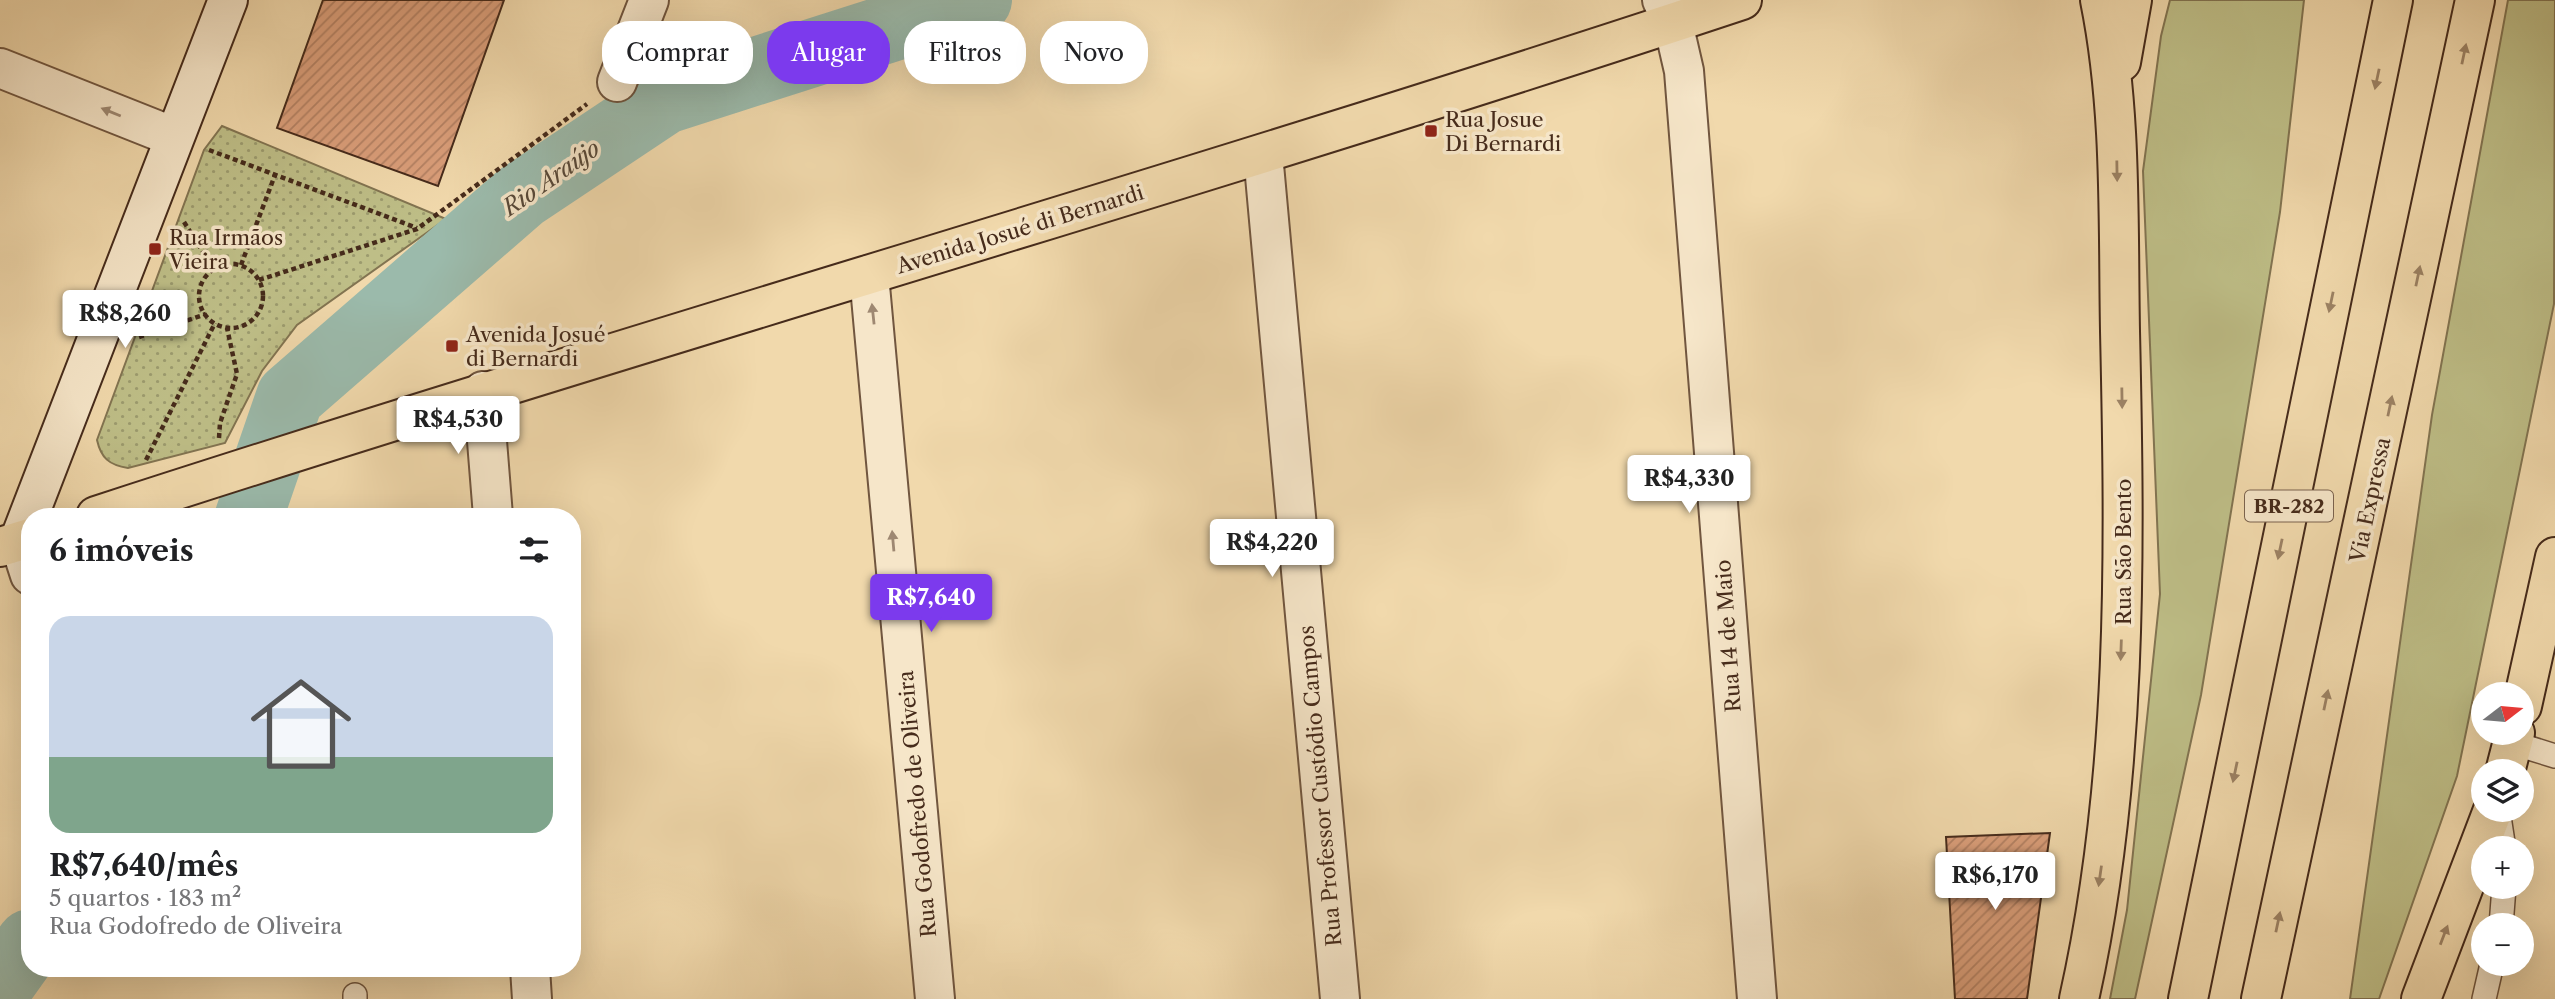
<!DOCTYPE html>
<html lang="pt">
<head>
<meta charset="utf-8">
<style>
  :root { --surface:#fff; --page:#f2f2f2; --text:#202124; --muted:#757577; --line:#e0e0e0; --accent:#7c3aed }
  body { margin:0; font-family:"Libre Caslon Text",serif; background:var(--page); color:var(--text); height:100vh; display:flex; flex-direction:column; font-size:26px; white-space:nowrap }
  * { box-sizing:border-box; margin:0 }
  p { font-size:23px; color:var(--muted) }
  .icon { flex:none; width:38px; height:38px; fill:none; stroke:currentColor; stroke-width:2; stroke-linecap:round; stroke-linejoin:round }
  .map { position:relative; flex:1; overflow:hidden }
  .sheet { position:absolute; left:21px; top:508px; width:560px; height:469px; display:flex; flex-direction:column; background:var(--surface); border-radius:28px; box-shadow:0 7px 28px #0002 }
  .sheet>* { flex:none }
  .banner { position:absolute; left:602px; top:21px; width:665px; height:63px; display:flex; gap:14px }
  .needle { width:46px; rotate:74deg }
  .buttons { position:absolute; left:2471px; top:682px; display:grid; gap:14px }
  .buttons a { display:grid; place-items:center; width:63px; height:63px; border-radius:50%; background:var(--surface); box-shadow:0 7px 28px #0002; font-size:35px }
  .price { position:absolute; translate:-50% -60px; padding:0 16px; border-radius:7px; background:#fff; color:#222; font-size:23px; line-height:46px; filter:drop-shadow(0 2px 4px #0008) }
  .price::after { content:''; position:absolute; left:50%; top:42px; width:21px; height:16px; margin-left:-10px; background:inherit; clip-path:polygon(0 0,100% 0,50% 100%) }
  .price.current { background:var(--accent); color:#fff }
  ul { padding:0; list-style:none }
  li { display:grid; align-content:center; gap:14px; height:371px; padding:0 28px }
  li+li { border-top:2px solid var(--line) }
  li span { display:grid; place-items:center; height:217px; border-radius:21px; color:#555 }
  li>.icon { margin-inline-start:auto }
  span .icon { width:126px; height:126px; fill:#fffc; stroke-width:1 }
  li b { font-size:30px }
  h2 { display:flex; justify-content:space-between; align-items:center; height:84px; padding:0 28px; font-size:30px }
  .chip { padding:0 24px; border-radius:28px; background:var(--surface); box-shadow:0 7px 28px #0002; font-size:24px; line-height:63px }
  .chip.current { background:var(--accent); color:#fff }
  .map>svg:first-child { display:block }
  .green { fill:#bebe87; stroke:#827451; stroke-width:2 }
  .park { fill:url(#park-dots); stroke:#827451; stroke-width:2 }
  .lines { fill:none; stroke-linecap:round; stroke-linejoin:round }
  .river { stroke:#9bbaab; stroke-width:68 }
  .building { fill:url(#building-hatch); stroke:#462b1b; stroke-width:2 }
  .lane-casing { stroke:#71563f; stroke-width:26 }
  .street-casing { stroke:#71563f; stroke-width:42 }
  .secondary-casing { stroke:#462b1b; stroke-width:42 }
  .primary-casing { stroke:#462b1b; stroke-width:42 }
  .highway-casing { stroke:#462b1b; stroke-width:42 }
  .path { stroke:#462b1b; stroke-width:4.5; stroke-dasharray:5 3.5; stroke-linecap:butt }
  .lane { stroke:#f6e6c9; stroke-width:23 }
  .street { stroke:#f6e6c9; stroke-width:38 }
  .secondary { stroke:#f6e6c9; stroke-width:38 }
  .primary { stroke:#f1d9ac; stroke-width:38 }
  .highway { stroke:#f1d9ac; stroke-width:38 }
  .oneway { fill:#9c8264 }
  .oneway2 { fill:#9e8872 }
  .poi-dot { fill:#8f2418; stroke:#f6e6c9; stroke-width:2.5 }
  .labels { text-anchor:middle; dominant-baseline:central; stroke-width:7; stroke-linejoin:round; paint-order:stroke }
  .shield { fill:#f6e6c9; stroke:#7b634f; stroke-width:2 }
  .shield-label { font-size:19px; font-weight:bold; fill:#462b1b }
  .poi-label { font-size:21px; fill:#462b1b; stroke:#f6e6c9; text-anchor:start }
  .street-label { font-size:21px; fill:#462b1b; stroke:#f6e6c9 }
  .water-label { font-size:23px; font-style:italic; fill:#574838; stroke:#f6e6c9 }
</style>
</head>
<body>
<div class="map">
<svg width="2555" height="999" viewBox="0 0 2555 999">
  <defs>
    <pattern id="park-dots" width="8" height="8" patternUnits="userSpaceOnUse" patternTransform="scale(1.75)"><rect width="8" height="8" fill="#bebe87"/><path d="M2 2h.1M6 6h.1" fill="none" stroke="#9c9b6e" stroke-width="1.8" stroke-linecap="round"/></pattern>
    <pattern id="building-hatch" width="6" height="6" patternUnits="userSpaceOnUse" patternTransform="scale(1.75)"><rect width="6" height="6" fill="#da9e7a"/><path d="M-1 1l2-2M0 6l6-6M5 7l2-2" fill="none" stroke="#b38163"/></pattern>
  </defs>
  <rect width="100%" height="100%" fill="#f1d9ac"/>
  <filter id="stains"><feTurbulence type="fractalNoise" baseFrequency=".00286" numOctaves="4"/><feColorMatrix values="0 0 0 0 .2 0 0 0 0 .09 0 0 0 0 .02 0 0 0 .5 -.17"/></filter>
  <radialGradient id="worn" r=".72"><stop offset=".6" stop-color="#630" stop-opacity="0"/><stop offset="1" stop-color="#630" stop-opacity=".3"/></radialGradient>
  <g class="green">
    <polygon points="2170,0 2304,0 2280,212 2201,695 2135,999 2110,999 2127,910 2160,594 2143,171 2161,36"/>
    <polygon points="2508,0 2555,0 2554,304 2457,776 2379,999 2350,999 2432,415"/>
  </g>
  <path class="park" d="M222,126l224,93 -149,106 -35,46 -37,72 -97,25c-19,-3 -27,-10 -31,-28l107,-290z"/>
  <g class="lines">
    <g class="river">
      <polyline points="249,516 290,397 521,196 665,100 978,0"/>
      <polyline points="0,985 30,943"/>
    </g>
  </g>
  <g class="building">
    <polygon points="323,0 504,0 438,186 277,128"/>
    <polygon points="2050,833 2027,999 1955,999 1946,837"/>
  </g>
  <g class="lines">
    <g class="lane-casing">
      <g id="lane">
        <polyline points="2513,743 2555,756"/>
        <polyline points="2498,810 2504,849"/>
        <polyline points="2501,926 2504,887"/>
        <polyline points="355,995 355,999"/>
        <polyline points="2484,999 2492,964"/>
      </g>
    </g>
    <g class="street-casing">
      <g id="street">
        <polyline points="1662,0 1673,23 1684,71 1757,999"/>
        <polyline points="0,68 174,137"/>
        <polyline points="617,82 649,0"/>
        <polyline points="1263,154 1340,999"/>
        <polyline points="869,275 935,999"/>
        <polyline points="483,391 493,516"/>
        <polyline points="19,541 30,575"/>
        <polyline points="530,968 532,999"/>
      </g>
    </g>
    <g class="secondary-casing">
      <polyline id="secondary" points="19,541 228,0"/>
    </g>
    <g class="primary-casing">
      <g id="primary">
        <polyline points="2121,62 2132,0"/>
        <path d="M96,516c547,-178 1100,-335 1646,-516"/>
        <polyline points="0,547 30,538"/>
        <polyline points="2522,706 2555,557"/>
        <polyline points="2505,772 2515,733"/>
        <path d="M2079,999c49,-219 46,-445 41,-668 -2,-110 2,-222 -20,-331"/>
        <polyline points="2421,999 2493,810"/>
      </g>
    </g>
    <g class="highway-casing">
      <g id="highway">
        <polyline points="2188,999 2393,0"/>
        <polyline points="2261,999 2475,0"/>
      </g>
    </g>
    <g class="path">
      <polyline points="209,150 417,228"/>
      <polyline points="184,222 214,269"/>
      <circle cx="231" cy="296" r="32"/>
      <polyline points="241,265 275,175"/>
      <polyline points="259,280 417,229 587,104"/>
      <polyline points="139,337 206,314"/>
      <polyline points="219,438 220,423 237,374 227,328"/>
      <polyline points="146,460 215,323"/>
    </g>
    <use href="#lane" class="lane"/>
    <use href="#street" class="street"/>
    <use href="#secondary" class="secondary"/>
    <use href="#primary" class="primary"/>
    <use href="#highway" class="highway"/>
  </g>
  <defs><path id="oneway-solid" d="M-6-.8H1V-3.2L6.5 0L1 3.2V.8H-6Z" transform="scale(1.75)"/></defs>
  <g class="oneway">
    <use href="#oneway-solid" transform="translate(2464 54) rotate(-78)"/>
    <use href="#oneway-solid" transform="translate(2377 79) rotate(102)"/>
    <use href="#oneway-solid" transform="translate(2117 171) rotate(89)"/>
    <use href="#oneway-solid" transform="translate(2418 276) rotate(-78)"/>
    <use href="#oneway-solid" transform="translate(2331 302) rotate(102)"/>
    <use href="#oneway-solid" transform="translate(2122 398) rotate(89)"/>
    <use href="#oneway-solid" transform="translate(2390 406) rotate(-78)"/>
    <use href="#oneway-solid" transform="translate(2280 549) rotate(102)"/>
    <use href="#oneway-solid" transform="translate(2121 650) rotate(92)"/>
    <use href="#oneway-solid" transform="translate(2326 700) rotate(-78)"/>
    <use href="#oneway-solid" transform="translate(2235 772) rotate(102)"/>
    <use href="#oneway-solid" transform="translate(2100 876) rotate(98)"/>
    <use href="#oneway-solid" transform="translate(2278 922) rotate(-78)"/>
    <use href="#oneway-solid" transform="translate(2444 935) rotate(-69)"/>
  </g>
  <g class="oneway2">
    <use href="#oneway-solid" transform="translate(111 112) rotate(-158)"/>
    <use href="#oneway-solid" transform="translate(873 314) rotate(-96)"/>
    <use href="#oneway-solid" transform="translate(893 541) rotate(-95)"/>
  </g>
  <g class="poi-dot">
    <rect x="1424" y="124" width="14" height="14" rx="3.5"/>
    <rect x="148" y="242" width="14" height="14" rx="3.5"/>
    <rect x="445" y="339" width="14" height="14" rx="3.5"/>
  </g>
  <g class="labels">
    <rect class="shield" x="2245" y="490.5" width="88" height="31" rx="5"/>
    <g class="shield-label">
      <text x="2289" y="506">BR-282</text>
    </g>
    <g class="poi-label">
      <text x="1445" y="119">Rua Josue<tspan x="1445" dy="24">Di Bernardi</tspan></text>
      <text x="169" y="237">Rua Irmãos<tspan x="169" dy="24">Vieira</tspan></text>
      <text x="466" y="334">Avenida Josué<tspan x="466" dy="24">di Bernardi</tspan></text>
    </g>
    <g class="street-label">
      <text transform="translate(1020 229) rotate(-17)">Avenida Josué di Bernardi</text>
      <text transform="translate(2370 500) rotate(-78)">Via Expressa</text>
      <text transform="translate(2123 552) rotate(-90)">Rua São Bento</text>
      <text transform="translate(1728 636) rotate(-94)">Rua 14 de Maio</text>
      <text transform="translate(1320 786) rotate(-95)">Rua Professor Custódio Campos</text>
      <text transform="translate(917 804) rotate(-95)">Rua Godofredo de Oliveira</text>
    </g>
    <g class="water-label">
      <text transform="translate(551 178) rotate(-35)">Rio Araújo</text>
    </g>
  </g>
  <rect width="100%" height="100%" filter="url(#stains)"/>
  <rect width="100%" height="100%" fill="url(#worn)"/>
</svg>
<div class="buttons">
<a><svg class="needle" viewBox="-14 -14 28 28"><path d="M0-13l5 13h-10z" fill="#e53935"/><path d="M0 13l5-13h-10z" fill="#757577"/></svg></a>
<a><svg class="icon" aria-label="layers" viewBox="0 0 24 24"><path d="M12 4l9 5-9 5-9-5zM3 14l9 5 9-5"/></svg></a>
<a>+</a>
<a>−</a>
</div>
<b class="price" style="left:125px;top:350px">R$8,260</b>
<b class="price" style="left:458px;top:456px">R$4,530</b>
<b class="price" style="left:1689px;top:515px">R$4,330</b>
<b class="price" style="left:1272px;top:579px">R$4,220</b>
<b class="price current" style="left:931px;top:634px">R$7,640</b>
<b class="price" style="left:1995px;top:912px">R$6,170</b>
<div class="banner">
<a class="chip">Comprar</a>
<a class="chip current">Alugar</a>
<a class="chip">Filtros</a>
<a class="chip">Novo</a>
</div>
<section class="sheet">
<h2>6 imóveis<svg class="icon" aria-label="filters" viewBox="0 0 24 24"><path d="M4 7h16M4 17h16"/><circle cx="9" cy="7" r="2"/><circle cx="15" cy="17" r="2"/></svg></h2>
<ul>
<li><span style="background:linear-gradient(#c9d6e8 65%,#7fa58c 0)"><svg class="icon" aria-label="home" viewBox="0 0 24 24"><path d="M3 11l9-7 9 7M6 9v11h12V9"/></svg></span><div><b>R$7,640/mês</b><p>5 quartos · 183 m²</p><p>Rua Godofredo de Oliveira</p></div></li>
</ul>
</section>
</div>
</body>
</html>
